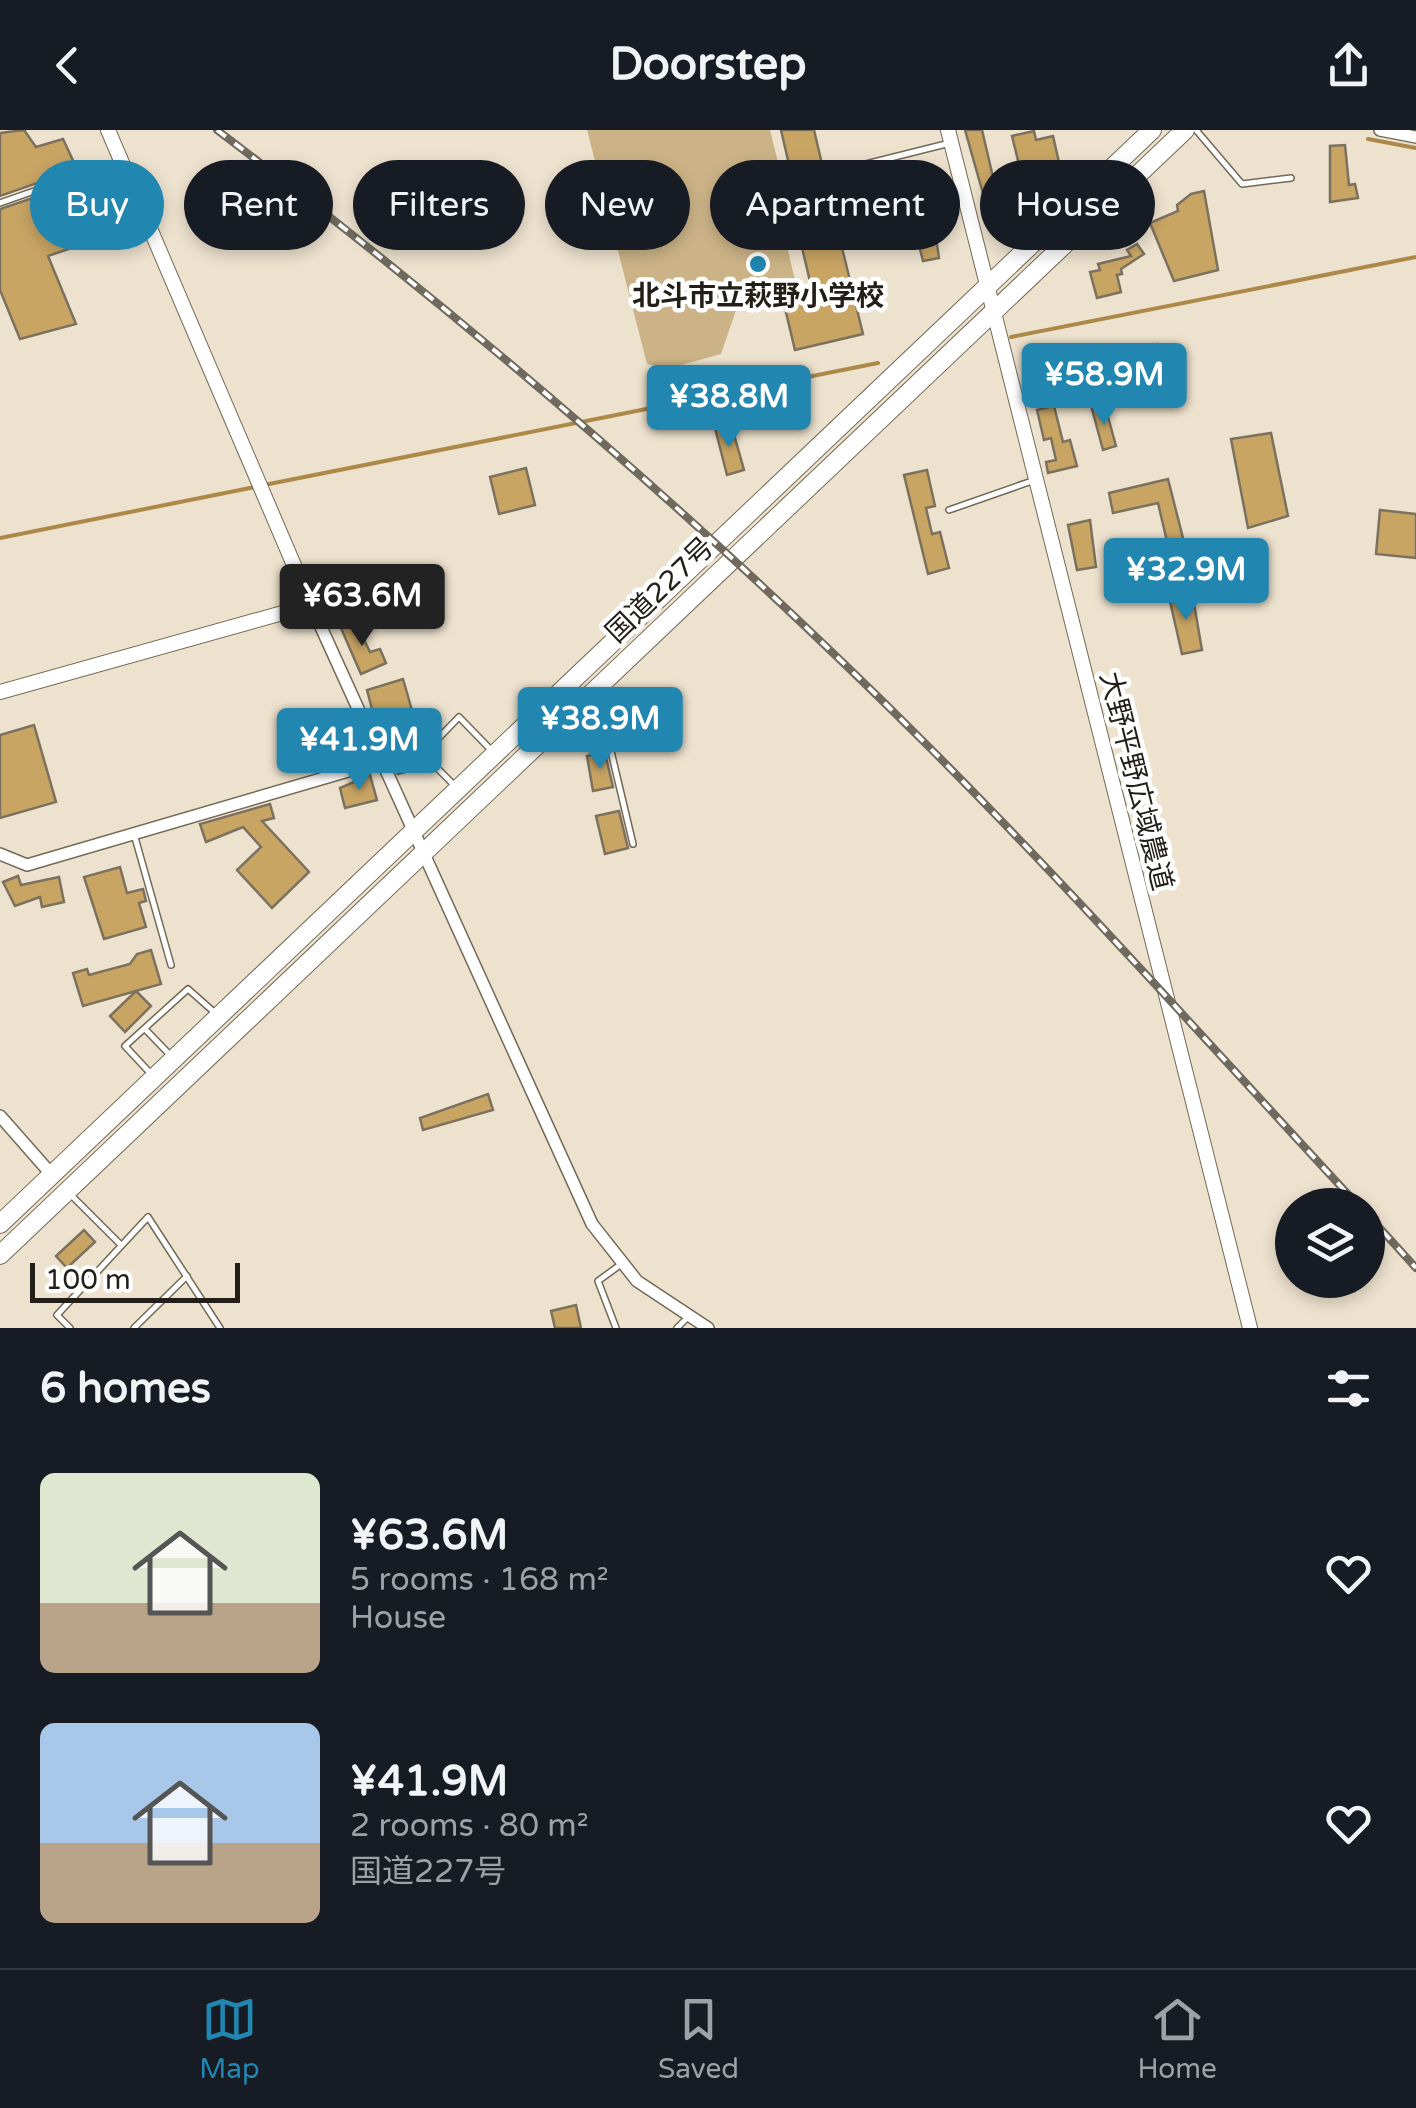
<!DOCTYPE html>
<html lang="en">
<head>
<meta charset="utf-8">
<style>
  :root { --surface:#171b24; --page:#20242c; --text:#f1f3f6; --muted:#9ea1a6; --line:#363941; --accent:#2186b0 }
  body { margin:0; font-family:"Varela Round","Noto Sans JP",sans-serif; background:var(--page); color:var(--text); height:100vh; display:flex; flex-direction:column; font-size:38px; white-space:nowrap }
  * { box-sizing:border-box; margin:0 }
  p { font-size:32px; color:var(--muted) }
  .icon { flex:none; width:55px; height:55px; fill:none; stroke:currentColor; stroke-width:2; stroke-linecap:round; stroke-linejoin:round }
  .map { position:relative; height:1198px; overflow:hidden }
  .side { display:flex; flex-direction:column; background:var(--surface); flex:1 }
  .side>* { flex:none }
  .top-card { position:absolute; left:30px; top:30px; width:1358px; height:90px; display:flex; gap:20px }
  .controls { position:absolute; left:1275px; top:1058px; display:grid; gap:20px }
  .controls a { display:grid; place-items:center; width:110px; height:110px; border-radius:50%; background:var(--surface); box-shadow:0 5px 15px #0003; font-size:50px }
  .scale { position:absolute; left:30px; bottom:25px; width:210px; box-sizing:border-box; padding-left:10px; border:5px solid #231f18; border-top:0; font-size:28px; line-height:35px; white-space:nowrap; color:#231f18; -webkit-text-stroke:8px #fff; paint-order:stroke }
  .price { position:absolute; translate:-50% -85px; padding:0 22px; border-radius:10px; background:var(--accent); color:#fff; font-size:32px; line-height:65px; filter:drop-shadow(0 2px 5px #0008) }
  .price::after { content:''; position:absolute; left:50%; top:60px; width:30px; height:22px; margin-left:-15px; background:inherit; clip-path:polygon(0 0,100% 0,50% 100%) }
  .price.current { background:#222; color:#fff }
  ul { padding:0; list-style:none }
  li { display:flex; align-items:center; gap:30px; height:250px; padding:0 40px }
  li span { display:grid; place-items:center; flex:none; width:280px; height:200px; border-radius:15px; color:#555 }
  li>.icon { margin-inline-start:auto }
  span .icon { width:120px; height:120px; fill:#fffc; stroke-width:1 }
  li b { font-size:42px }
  h2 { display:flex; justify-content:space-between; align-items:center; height:120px; padding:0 40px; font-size:42px }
  .tag { padding:0 35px; border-radius:45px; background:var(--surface); box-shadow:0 5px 15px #0003; font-size:35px; line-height:90px }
  .tag.current { background:var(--accent); color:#fff }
  header { display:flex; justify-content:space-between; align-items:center; height:130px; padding:0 40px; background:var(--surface); font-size:45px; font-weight:700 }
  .tabs { display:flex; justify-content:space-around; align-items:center; height:140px; border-top:2px solid var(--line); background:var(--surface); font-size:28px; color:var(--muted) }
  .tabs a { display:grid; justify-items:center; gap:5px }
  .tabs .current { color:var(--accent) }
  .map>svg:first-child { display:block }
  .green { fill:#ccb387 }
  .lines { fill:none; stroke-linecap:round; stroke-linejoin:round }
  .stream { stroke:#ac8948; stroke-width:4 }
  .building { fill:#c9a564; stroke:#7c715f; stroke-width:2.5 }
  .service-casing { stroke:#736957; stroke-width:8 }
  .minor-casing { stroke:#736957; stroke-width:14 }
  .tertiary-casing { stroke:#736957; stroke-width:16 }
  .trunk-casing { stroke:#736957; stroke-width:20 }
  .service { stroke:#fff; stroke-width:5 }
  .minor { stroke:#fff; stroke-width:11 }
  .tertiary { stroke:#fff; stroke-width:14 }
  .trunk { stroke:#fff; stroke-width:18 }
  .rail-casing { stroke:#706a5e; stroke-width:8 }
  .rail { stroke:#fff; stroke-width:4; stroke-dasharray:11; stroke-linecap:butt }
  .poi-dot { fill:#2186b0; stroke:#fff; stroke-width:4 }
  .labels { text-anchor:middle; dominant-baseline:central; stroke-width:9; stroke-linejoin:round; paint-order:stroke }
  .poi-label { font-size:28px; font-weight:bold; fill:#231f18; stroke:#fff }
  .street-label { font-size:28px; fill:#231f18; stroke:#fff }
</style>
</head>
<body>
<header><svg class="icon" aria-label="back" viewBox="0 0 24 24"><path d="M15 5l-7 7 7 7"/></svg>Doorstep<svg class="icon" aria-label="share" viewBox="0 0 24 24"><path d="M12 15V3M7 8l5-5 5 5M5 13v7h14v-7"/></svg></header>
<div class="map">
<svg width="1416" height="1198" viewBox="0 0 1416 1198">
  <rect width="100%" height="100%" fill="#ede2ce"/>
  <polygon class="green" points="587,0 770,0 796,105 785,108 795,150 776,154 779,167 736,180 721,224 667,239 647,234"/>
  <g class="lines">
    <g class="stream">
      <polyline points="1368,9 1416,18"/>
      <polyline points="1011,207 1416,127"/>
      <polyline points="264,355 878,233"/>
      <polyline points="0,408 255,357"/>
    </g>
  </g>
  <g class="building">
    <polygon points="24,0 36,17 63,9 77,39 0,66 0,3"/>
    <polygon points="781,0 814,0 822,34 826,33 831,55 827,56 863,204 795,220 783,170 797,167 795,160 811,156 801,113 807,112"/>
    <polygon points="965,0 982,0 993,47 998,46 1012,84 993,89 988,81"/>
    <polygon points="1034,1 1036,10 1053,6 1060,37 1044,40 1046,49 1024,55 1012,6"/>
    <polygon points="1345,15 1349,55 1355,54 1358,68 1330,72 1330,16"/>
    <polygon points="68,56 79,85 89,82 98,109 48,126 76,194 20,209 0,160 0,79"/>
    <polygon points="1204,61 1218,140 1174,151 1150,93 1178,81 1177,75 1191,64"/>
    <polygon points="931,73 939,128 923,131 910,79"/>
    <polygon points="1137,114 1144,124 1121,139 1122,144 1117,145 1121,162 1097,168 1090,142 1100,140 1098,134 1131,126 1127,120"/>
    <polygon points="1157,214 1169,267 1130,276 1117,223"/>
    <polygon points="1078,238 1079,243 1088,241 1095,272 1076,276 1066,241"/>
    <polygon points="1054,276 1063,312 1070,310 1077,336 1048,343 1046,332 1056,330 1051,308 1044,310 1037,280"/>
    <polygon points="1105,276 1116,316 1103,320 1092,279"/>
    <polygon points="731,294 744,340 727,345 715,298"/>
    <polygon points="1271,303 1288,386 1248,398 1231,309"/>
    <polygon points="526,338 535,375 499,384 490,347"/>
    <polygon points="927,340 935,376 926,378 932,404 940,402 949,438 928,444 904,345"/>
    <polygon points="1168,349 1185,416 1169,420 1158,373 1113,383 1109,363"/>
    <polygon points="1380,380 1416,384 1416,428 1376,424"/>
    <polygon points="1090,390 1096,437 1077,440 1068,395"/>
    <polygon points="1192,462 1202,520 1182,524 1169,467"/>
    <polygon points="355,491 370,522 380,519 386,533 361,544 341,498"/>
    <polygon points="403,549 428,636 398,644 379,581 373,583 367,560"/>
    <polygon points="34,595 56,672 0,688 0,605"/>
    <polygon points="351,599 359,623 338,630 330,606"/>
    <polygon points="605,623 613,657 593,661 587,626"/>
    <polygon points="370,645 377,670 345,678 340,658"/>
    <polygon points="270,674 274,688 262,691 309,742 272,778 237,740 261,717 243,697 206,712 200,694"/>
    <polygon points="619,681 628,718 605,724 596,686"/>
    <polygon points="120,737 127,763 143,759 146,771 139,773 146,797 104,809 84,747"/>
    <polygon points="18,746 21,755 59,747 64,772 42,777 40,767 15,776 3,752"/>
    <polygon points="151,820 161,854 83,876 73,843 87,839 89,845 130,834 137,824"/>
    <polygon points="136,861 151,876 125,902 110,886"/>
    <polygon points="488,964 493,980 423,1000 420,988"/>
    <polygon points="84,1100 95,1112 67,1138 56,1126"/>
    <polygon points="576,1175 581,1198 555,1198 551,1181"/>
  </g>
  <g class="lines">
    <g class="service-casing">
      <g id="service">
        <polyline points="1196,0 1242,54 1291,48"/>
        <polyline points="846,39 950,13"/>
        <polyline points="0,73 120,31"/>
        <polyline points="949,380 1032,351"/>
        <polyline points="588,574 605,596 633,714"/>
        <polyline points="457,658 435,636 427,620 459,587 493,622"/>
        <polyline points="134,704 171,835"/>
        <polyline points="145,899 172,927"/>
        <polyline points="152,945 125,916 188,859 214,882"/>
        <polyline points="70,1064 121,1115"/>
        <polyline points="70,1198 57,1185 148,1087 220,1198"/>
        <polyline points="134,1198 187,1146"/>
        <polyline points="616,1198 598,1151 620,1135"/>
        <polyline points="677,1198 689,1186"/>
      </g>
    </g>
    <g class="minor-casing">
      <g id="minor">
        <polyline points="1380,0 1416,7"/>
        <polyline points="311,475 592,1094 637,1151 708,1198"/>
        <polyline points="0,724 27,735 379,632"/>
        <polyline points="0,986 52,1045"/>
      </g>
    </g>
    <g class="tertiary-casing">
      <g id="tertiary">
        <polyline points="948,0 1250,1198"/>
        <polyline points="0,562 311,475 108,0"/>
      </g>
    </g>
    <g class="trunk-casing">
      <g id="trunk">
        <polyline points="0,1094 1152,0"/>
        <polyline points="0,1125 1185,0"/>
      </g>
    </g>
    <use href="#service" class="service"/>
    <use href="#minor" class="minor"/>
    <use href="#tertiary" class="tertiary"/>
    <use href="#trunk" class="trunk"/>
    <g class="rail-casing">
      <g id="rail">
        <path d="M217,0c250,189 488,393 709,614 149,149 289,307 432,461"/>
        <polyline points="1368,1085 1416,1138"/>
      </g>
    </g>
    <use href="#rail" class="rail"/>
  </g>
  <circle class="poi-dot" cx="758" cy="134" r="10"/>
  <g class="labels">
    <g class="poi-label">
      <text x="758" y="166">北斗市立萩野小学校</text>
    </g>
    <g class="street-label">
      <text transform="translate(660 460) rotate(-44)">国道227号</text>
      <text transform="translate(1136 651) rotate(76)">大野平野広域農道</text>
    </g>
  </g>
</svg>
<div class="controls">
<a><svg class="icon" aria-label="layers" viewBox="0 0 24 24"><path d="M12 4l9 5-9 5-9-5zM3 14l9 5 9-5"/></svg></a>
</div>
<div class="scale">100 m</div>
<b class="price" style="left:1104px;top:298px">¥58.9M</b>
<b class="price" style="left:729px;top:320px">¥38.8M</b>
<b class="price" style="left:1186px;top:493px">¥32.9M</b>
<b class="price current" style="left:362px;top:519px">¥63.6M</b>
<b class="price" style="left:600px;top:642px">¥38.9M</b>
<b class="price" style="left:359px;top:663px">¥41.9M</b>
<div class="top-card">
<a class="tag current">Buy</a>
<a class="tag">Rent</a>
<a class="tag">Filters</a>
<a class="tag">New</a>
<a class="tag">Apartment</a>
<a class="tag">House</a>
</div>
</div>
<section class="side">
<h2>6 homes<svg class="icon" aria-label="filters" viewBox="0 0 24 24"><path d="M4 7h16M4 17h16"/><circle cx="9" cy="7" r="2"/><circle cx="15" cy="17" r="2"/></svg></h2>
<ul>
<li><span style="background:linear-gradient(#dfe7d0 65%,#b9a48a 0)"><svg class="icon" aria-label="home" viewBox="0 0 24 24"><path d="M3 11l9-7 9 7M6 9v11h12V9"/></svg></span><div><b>¥63.6M</b><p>5 rooms · 168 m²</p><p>House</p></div><svg class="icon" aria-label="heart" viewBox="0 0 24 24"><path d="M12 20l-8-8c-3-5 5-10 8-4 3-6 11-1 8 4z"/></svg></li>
<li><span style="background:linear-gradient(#a9c7e8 60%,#b9a48a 0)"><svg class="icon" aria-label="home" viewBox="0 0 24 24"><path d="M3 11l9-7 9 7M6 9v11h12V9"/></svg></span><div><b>¥41.9M</b><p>2 rooms · 80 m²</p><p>国道227号</p></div><svg class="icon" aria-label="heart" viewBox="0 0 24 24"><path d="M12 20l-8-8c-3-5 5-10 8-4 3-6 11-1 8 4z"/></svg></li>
</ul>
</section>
<nav class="tabs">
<a class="current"><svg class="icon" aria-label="map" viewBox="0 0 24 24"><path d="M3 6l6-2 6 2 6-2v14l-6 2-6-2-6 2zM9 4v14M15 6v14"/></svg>Map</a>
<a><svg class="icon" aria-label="saved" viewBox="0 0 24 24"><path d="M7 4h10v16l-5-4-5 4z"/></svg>Saved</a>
<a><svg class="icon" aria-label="home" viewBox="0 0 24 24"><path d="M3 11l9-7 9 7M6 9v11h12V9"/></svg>Home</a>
</nav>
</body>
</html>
